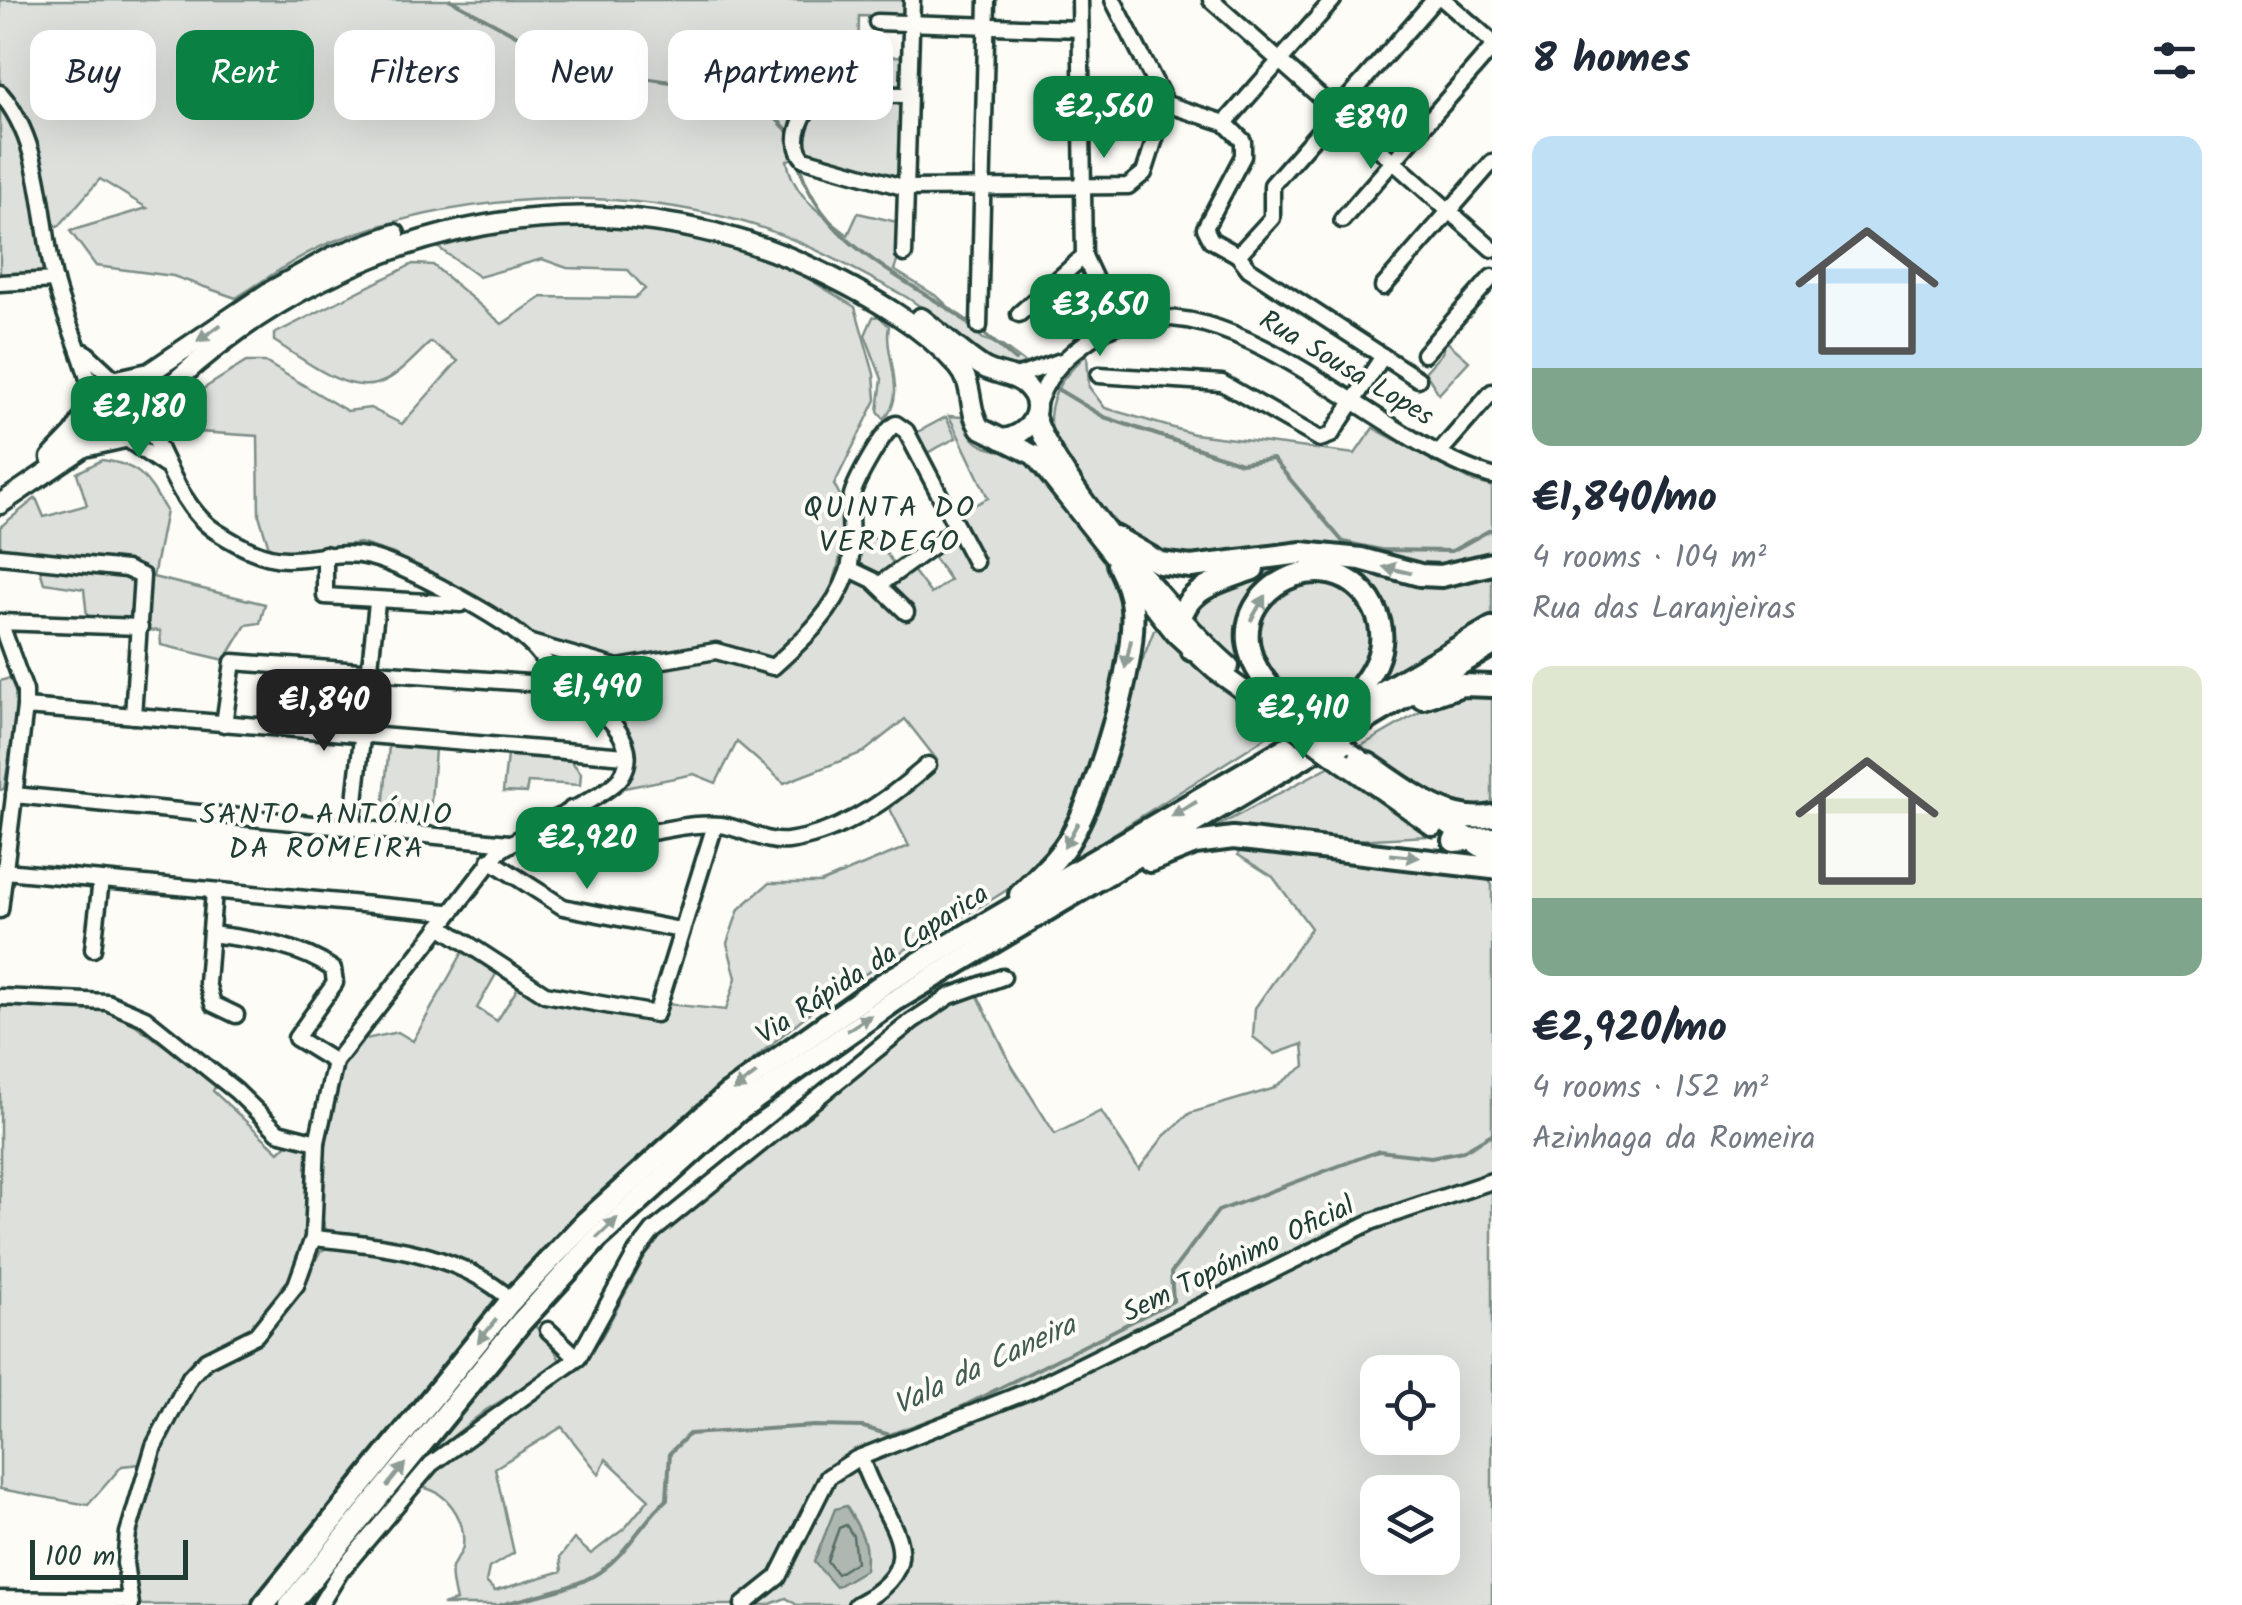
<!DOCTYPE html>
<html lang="en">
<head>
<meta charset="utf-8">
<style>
  :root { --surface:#fff; --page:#f2f2f3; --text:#1f2937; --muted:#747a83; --accent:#0b8043 }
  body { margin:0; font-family:Kalam,sans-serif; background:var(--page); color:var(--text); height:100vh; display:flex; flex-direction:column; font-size:38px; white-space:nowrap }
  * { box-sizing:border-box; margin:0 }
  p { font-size:32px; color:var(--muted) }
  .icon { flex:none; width:55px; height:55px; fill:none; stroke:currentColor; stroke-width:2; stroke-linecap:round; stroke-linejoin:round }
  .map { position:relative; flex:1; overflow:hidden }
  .drawer { display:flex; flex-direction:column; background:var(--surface); width:750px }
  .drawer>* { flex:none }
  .banner { position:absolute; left:30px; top:30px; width:950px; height:90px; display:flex; gap:20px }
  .controls { position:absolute; left:1360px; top:1355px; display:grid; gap:20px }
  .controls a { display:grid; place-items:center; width:100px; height:100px; border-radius:20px; background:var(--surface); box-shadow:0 10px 40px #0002; font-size:50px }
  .scale { position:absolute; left:30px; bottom:25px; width:158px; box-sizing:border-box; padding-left:10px; border:5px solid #1f3d34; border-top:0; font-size:28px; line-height:35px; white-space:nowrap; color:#1f3d34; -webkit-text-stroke:8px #fdfcf7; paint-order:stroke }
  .price { position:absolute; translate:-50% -85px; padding:0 22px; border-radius:20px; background:var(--accent); color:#fff; font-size:32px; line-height:65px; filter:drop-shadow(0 2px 5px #0008) }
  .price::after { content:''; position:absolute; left:50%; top:60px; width:30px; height:22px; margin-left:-15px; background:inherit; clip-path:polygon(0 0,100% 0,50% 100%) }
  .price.active { background:#222; color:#fff }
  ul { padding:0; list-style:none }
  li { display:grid; align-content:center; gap:20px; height:530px; padding:0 40px }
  li span { display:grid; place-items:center; height:310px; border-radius:20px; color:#555 }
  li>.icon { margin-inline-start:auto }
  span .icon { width:180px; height:180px; fill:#fffc; stroke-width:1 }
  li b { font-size:42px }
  h2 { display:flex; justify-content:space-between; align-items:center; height:120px; padding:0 40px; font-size:42px }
  .tag { padding:0 35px; border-radius:20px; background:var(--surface); box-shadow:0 10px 40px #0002; font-size:35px; line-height:90px }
  .tag.active { background:var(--accent); color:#fff }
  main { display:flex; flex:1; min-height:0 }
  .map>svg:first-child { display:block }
  .green { fill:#dde0db; stroke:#7e8e88; stroke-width:2.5; fill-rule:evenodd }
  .water { fill:#aeb8b1; stroke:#75877f; stroke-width:2.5 }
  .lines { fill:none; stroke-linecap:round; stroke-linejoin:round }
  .shore { stroke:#586e66; stroke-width:2.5 }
  .stream { stroke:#75877f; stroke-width:4 }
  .minor-casing { stroke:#1f3d34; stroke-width:21 }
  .major-casing { stroke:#1f3d34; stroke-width:25 }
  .highway-casing { stroke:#1f3d34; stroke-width:28 }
  .minor { stroke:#fdfcf7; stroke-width:14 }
  .major { stroke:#fdfcf7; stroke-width:18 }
  .highway { stroke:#fdfcf7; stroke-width:20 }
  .major-bridge-casing { stroke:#1f3d34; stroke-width:25; stroke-linecap:butt }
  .highway-bridge-casing { stroke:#1f3d34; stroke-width:28; stroke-linecap:butt }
  .major-bridge { stroke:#fdfcf7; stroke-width:18 }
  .highway-bridge { stroke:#fdfcf7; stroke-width:20 }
  .oneway { fill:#8e9c96 }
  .labels { text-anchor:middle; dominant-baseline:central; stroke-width:8; stroke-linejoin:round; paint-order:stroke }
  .street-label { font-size:28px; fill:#1f3d34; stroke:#fdfcf7 }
  .neighbourhood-label { font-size:30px; letter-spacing:2.5px; fill:#1f3d34; stroke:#fdfcf7 }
  .water-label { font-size:30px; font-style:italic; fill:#435c53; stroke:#fdfcf7 }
</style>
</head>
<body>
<main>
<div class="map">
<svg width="1492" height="1605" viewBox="0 0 1492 1605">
  <rect width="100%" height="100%" fill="#fdfcf7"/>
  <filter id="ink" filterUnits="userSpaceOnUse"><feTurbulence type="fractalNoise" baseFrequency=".01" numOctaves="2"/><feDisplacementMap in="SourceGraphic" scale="20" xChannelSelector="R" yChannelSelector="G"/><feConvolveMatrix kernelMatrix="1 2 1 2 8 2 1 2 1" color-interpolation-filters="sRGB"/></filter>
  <g filter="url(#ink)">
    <g class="green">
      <path d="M0,0h903v17l-44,-1 -1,42 44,-2 -1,119 -15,4 -73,-25 -26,6c5,36 35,54 61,75l10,-22 39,9 2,34 -5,14 44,27 45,42 18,6 28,21c-55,4 -83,-48 -128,-72 -52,-28 -107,-59 -165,-74 -132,-35 -274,-26 -402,21 -34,13 -67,38 -98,57l-63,-22 -77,-10 -26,-35 77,-23 -47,-29 -40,46 -10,4 -18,-90 -32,-50z"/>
      <path d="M0,103c38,43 39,117 49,172l-49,3z"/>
      <path d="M587,221l115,12 72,25 81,49 19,67 2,26 -42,85c11,15 8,28 8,46 -1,60 -24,88 -69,127l-16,1 -36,-12 -27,-1 -75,18 -72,-23 -82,-42 -71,-45 -34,-11 -89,11 -12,-39 -1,-79 -74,-5 11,-37 51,-32h19l82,49 23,-3 32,16 56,-63 -27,-19c-14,12 -31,33 -49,40 -34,15 -80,-24 -108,-41v-7l139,-70 20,1 69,59 40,-27 93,1 10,-9 -17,-19 -61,-2 -25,-9 -63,18 -47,-34 62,-16z"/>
      <path d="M1071,278l15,3 11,32 -23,26c12,-24 5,-34 -11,-54z"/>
      <path d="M879,316l10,10c-6,28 20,68 -5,93l-6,-8 4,-32 -17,-44 8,-18z"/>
      <polygon points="1445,340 1469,361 1439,394 1425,372 1442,353"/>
      <path d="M1087,354l2,33 16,21 89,26 161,20 18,-26 101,54 18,4v70c-85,24 -185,7 -273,3 -18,0 -44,5 -61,0 -27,-9 -111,-114 -108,-142 2,-30 17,-44 37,-63z"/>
      <path d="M949,416l13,1c15,43 33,24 62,45 20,15 86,102 96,126 24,59 -40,232 -82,276 -20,22 -49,37 -74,52 -46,26 -93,52 -136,83 -39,28 -74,61 -111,92 -73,62 -146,125 -209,198 -57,-48 -117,-35 -182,-59 -17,-43 4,-151 30,-189l42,-9 15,9 51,-91 32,24 -19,34 20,13 22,-35 26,16 118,19 4,-17 59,6 10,-32 -9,-35 12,-34 30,-26h51l89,-37 -19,-37 47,-49 -32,-41 -41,33 -80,31 -47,-41 -21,41 -22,-9 -74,15 16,-23c-5,-47 -53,-74 -85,-105l4,-6 28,13 33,6 94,-18 45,14 29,-3 32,-35 35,-51 10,-2 33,12v-9l18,-13 19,25 19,-14 -18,-25 19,-13 8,3 -2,-31 31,-16z"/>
      <polygon points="946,417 956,438 925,454 914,434"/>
      <path d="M102,460c39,5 45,18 64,51l-13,66 112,27 -5,19 -14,2 -21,35 -64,-15 -1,-14 -72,-5 -4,-37 -40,-6 -6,-19 -16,-6 -22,7v-38l36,-29 8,19 43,-12 -10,-32z"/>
      <path d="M856,538h19l21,29 -16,10c-21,-7 -25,-18 -24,-39z"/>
      <path d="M1303,560l189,12v42l-118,70c4,-20 16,-51 11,-70 -22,-81 -166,-59 -139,52l-14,-6 -42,-46 4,-12z"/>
      <path d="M1322,581c36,15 71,49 44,91 -12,18 -41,28 -59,39 -13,-12 -29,-25 -40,-39 -33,-44 11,-89 55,-91z"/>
      <polygon points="1161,628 1228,692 1279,729 1063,866 1154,630"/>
      <polygon points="13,677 19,696 4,789 0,790 0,681"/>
      <path d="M1470,693l22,3v111c-37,11 -104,-37 -131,-61l73,-42z"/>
      <polygon points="389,746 435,750 429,824 382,819"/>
      <polygon points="507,755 571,761 581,773 580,785 528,782 526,793 503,792"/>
      <polygon points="1332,765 1429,836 1336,841 1203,834"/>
      <path d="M1240,844l245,30 7,11v720h-695l-11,-7 -18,7h-326l14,-4c-2,-9 -6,-24 -4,-33 2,-8 10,-13 11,-22 3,-28 -17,-57 -45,-59l13,-16 143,-99 28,-36 56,-103 250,-204 68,-37 36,74 43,68 46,-23 38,58 25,-33 26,-23 82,-24 33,-23 -2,-22 -28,10 -22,-17 2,-29 56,-80 -38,-51 -35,-22zM1378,1372h64v66h-64zM562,1427l37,47 7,-15 43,40 -24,29 -34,26 -17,-15 -14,18 2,14 -67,20 -9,-9 3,-14 25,-15 -19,-85zM1378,1492h64v66h-64z"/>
      <polygon points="39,1003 104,1010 134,1024 217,1083 213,1091 279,1152 290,1141 311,1148 303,1256 274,1303 244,1335 196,1360 140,1464 122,1466 88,1505 0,1489 0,1006"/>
      <path d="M331,1245c59,8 117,15 164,54l-245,306h-110l-6,-36 2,-51 25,-75 35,-66 103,-85 21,-40z"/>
      <polygon points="533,1324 550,1341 562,1364 486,1410 440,1447 313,1605 301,1605"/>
    </g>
    <path class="water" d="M846,1506c14,23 23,36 19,64l-29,17 -22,-25 21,-53z"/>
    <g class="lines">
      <polygon class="shore" points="846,1525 853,1536 856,1562 837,1574 827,1561 839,1528"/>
      <g class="stream">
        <polyline points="451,0 525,40 602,72 678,83 762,104 793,136"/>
        <path d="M798,160c19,82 107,118 169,161 17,11 32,26 48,39"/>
        <polyline points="1054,387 1104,417 1241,463 1273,459 1343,542 1381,550 1452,551 1492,529"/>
        <path d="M501,1605c30,-9 71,-15 97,-32 29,-19 44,-51 69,-74l3,-46 19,-19 125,-8 49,1 27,8 60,-22 223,-112 -2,-28 47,-62 161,-60 52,6 32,-6 29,-17"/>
      </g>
      <g class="minor-casing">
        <g id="minor">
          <polyline points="1080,0 1084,256 1116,324"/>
          <polyline points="1113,0 1166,104 1225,123 1243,141 1243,156 1205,228 1211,240 1238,255"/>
          <polyline points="1211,0 1492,249"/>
          <polyline points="1444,0 1492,42"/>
          <polyline points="877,22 1080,29"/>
          <path d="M0,93c43,49 40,124 54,185 10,41 31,78 38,119"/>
          <path d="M908,95l-87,-1c-17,14 -34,47 -17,65l102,29 222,-2 16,-13 22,-69"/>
          <polyline points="1225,123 1333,0"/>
          <polyline points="1342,220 1492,48"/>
          <polyline points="904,254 912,0"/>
          <polyline points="1238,255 1272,218 1272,185 1434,0"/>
          <polyline points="1238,255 1249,269 1418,379"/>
          <polyline points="0,283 55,280"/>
          <polyline points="1383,287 1492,162"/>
          <polyline points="1019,314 1084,256"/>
          <polyline points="979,326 987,0"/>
          <polyline points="85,352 114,379"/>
          <polyline points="1424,354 1492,277"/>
          <polyline points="1099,375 1222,383 1320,439 1331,435 1383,356"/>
          <polyline points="1013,378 1061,361"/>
          <path d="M1036,409c9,-30 24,-48 49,-66 123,-94 289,101 407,133"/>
          <polyline points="128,440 164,465"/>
          <polyline points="1438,454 1492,392"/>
          <polyline points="325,554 325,596 461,604"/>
          <polyline points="0,556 126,569 142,576 133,716"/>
          <polyline points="850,569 873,580 906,612"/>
          <polyline points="879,585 957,528"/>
          <path d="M531,643l87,25 98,-17 57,16c31,-28 61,-55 75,-95 8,-24 -2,-53 4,-77 4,-14 32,-66 44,-71l10,7 69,131"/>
          <polyline points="25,707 626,756"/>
          <polyline points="224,724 233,662 572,686"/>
          <polyline points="14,795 509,843"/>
          <path d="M571,809c42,50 95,10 150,16 22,3 45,19 67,16 53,-7 102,-42 140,-76"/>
          <polyline points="352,828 377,603"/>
          <polyline points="490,860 563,907 680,930"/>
          <polyline points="5,871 447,912"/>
          <polyline points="214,891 207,983 213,1004 236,1015"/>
          <polyline points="0,910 25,707 25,691 0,622 140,627"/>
          <polyline points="440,926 545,994 656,1014 715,825"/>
          <path d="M211,934c44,6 85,10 122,35l2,14 -39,55 39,24"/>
          <polyline points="93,949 101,880"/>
          <polyline points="0,997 107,1002 145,1018 236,1091 278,1132 317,1142"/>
          <path d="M313,1238c66,7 137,13 190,55"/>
          <polyline points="578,1358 636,1253 653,1231 912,1021 950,996 1003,977"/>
          <polyline points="0,1599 130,1601"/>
          <path d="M131,1605l-6,-42 3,-30 26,-87 36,-69 16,-17 50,-25 40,-50 17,-47 4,-96 18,-80 163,-210c29,-22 108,-54 123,-75 27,-40 -37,-80 -62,-100 -12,-10 -18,-24 -30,-34 -27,-26 -123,-77 -159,-86 -29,-7 -54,2 -83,2 -25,0 -49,-14 -70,-27 -34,-21 -51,-72 -69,-107"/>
          <polyline points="320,1605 340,1572 431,1464 578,1358 548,1330"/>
          <polyline points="743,1605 778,1577 828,1477 856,1459 1031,1390 1373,1221 1492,1181"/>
          <path d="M856,1605c87,-46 22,-85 5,-148"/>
        </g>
      </g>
      <g class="major-casing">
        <g id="major">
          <path d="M921,318c21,16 40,35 62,49 13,8 31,7 42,18 25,22 3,53 -24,54"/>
          <polyline points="127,379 148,394 152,415"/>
          <path d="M1035,416c16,58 145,208 194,250"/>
          <polyline points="51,458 74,434 104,383 149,373 269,292 332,257 395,234"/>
          <path d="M0,504l84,-57 54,-12c16,-16 22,-40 39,-55 177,-161 425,-215 644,-108 49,24 101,53 137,94 17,19 9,43 22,62l54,27 142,179 39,36 74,53"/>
          <polyline points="1341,746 1378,772"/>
          <polyline points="1344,763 1433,826"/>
          <polyline points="1427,809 1492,855"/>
        </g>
      </g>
      <g class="highway-casing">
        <g id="highway">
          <polyline points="1115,537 1160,563 1191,567 1302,553 1361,559 1420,575 1441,576 1492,564"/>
          <path d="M1192,650l-12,-25c3,-37 44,-45 73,-56"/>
          <polyline points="1423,698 1462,685 1492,686"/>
          <path d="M1302,715c-138,-97 25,-199 72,-107 21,41 -6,72 -32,102"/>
          <path d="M1368,764c36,23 79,62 124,52"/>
          <polyline points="1454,841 1492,838"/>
          <polyline points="1150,861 1195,843 1233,838 1492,868"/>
          <path d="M1020,895c18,-19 38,-35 51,-58 27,-45 66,-177 61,-229 -1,-16 -7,-30 -14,-44"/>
          <polyline points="264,1605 509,1303 585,1223 727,1095 883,984 1492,628"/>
          <polyline points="290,1605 521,1322 597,1239 738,1111 894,1001 1492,645"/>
        </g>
      </g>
      <use href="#minor" class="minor"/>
      <use href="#major" class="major"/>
      <use href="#highway" class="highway"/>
      <g class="major-bridge-casing">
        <polyline id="major-bridge" points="1289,723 1344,763"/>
      </g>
      <g class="highway-bridge-casing">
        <polyline id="highway-bridge" points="1302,715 1341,746"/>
      </g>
      <use href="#major-bridge" class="major-bridge"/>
      <use href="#highway-bridge" class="highway-bridge"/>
    </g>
    <defs><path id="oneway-solid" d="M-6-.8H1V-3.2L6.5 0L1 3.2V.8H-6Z" transform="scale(2.5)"/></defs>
    <g class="oneway">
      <use href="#oneway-solid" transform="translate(209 333) rotate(145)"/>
      <use href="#oneway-solid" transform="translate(1397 570) rotate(-167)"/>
      <use href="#oneway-solid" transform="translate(1258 608) rotate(-60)"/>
      <use href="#oneway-solid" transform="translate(1128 654) rotate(102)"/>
      <use href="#oneway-solid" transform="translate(1184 809) rotate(150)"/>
      <use href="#oneway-solid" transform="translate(1071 835) rotate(119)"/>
      <use href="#oneway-solid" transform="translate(1405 856) rotate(6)"/>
      <use href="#oneway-solid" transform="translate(859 1023) rotate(-33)"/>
      <use href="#oneway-solid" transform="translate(745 1082) rotate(143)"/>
      <use href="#oneway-solid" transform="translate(607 1228) rotate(-44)"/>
      <use href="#oneway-solid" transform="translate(487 1331) rotate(129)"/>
      <use href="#oneway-solid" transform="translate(396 1475) rotate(-51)"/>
    </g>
  </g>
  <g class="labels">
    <g class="street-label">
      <text transform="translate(1346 369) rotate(31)">Rua Sousa Lopes</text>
      <text transform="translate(873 965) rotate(-33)">Via Rápida da Caparica</text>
      <text transform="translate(1239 1260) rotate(-26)">Sem Topónimo Oficial</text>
    </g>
    <g class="neighbourhood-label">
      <text x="890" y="509">QUINTA DO<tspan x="890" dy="34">VERDEGO</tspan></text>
      <text x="327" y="816">SANTO ANTÓNIO<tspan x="327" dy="34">DA ROMEIRA</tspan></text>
    </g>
    <g class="water-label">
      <text transform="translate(985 1366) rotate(-25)">Vala da Caneira</text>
    </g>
  </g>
</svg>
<div class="controls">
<a><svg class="icon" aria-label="locate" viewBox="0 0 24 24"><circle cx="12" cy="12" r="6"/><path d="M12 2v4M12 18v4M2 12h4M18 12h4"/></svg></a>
<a><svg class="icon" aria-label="layers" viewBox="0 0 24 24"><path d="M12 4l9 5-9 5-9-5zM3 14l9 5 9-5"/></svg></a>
</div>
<div class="scale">100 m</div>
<b class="price" style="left:1104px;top:161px">€2,560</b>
<b class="price" style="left:1371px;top:172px">€890</b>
<b class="price" style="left:1100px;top:359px">€3,650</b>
<b class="price" style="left:139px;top:461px">€2,180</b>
<b class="price" style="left:597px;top:741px">€1,490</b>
<b class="price active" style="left:324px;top:754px">€1,840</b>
<b class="price" style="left:1303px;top:762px">€2,410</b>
<b class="price" style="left:587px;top:892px">€2,920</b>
<div class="banner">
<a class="tag">Buy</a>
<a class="tag active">Rent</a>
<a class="tag">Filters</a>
<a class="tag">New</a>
<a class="tag">Apartment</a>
</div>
</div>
<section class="drawer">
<h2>8 homes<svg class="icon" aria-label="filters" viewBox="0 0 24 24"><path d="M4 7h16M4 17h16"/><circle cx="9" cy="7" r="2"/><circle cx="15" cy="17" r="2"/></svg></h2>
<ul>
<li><span style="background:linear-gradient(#bfe0f5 75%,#7fa58c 0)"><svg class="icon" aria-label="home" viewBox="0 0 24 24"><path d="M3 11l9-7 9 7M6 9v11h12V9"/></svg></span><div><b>€1,840/mo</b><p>4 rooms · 104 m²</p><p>Rua das Laranjeiras</p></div></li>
<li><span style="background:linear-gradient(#dfe7d0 75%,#7fa58c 0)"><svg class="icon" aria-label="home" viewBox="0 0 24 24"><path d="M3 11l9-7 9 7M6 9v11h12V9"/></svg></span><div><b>€2,920/mo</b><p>4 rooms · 152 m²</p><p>Azinhaga da Romeira</p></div></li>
</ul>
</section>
</main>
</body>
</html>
